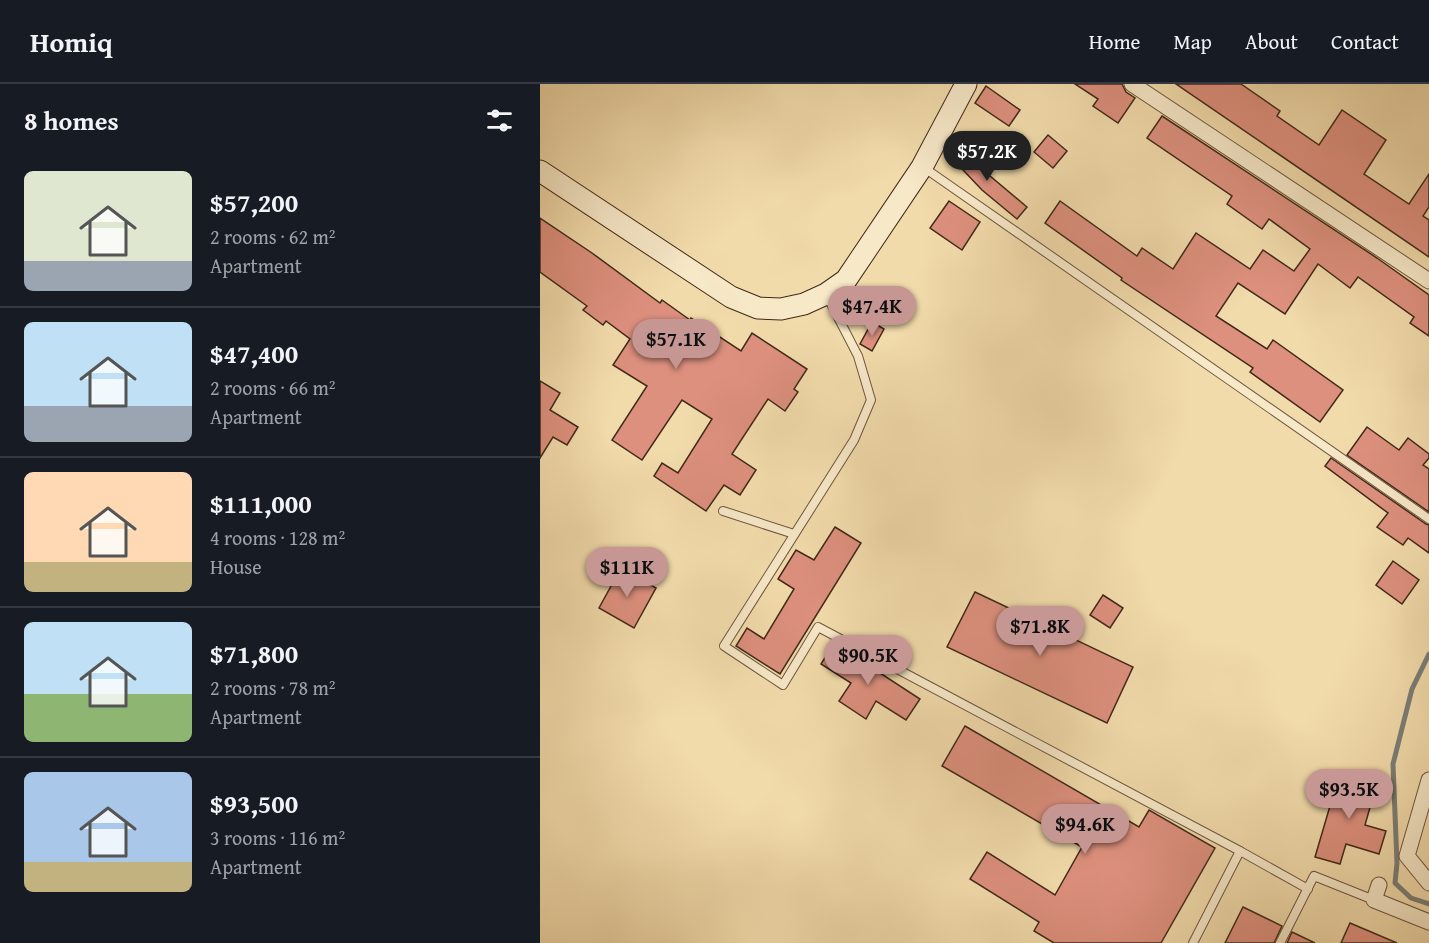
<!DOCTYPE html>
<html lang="en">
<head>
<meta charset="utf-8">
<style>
  :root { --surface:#171b24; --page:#242831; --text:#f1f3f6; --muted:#9ea1a6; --line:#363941; --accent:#c59692 }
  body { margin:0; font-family:"Gentium Book Plus",serif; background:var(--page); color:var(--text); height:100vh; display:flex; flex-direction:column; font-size:22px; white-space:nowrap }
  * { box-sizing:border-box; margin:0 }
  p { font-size:20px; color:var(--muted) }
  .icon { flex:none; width:33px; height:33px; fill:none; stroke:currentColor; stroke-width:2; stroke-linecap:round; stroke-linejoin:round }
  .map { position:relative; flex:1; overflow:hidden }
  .side { display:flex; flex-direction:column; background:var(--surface); width:540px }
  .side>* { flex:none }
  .price { position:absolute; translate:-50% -51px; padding:0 14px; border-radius:21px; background:var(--accent); color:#111; font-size:20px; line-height:39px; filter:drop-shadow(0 2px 3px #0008) }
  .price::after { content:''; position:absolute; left:50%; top:36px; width:18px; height:14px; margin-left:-9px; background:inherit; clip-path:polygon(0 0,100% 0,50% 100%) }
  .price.selected { background:#222; color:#fff }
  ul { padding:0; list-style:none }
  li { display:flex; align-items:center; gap:18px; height:150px; padding:0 24px }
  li+li { border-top:2px solid var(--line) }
  li span { display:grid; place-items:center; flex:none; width:168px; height:120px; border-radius:9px; color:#555 }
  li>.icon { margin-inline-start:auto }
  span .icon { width:72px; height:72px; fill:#fffc; stroke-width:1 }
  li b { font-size:26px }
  h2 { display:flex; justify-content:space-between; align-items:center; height:72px; padding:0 24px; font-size:26px }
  header { display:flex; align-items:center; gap:36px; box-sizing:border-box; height:84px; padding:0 30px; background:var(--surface); border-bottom:2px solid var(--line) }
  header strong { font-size:28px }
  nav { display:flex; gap:33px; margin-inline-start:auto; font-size:21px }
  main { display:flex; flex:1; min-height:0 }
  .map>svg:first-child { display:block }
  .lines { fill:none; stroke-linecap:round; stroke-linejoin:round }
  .stream { stroke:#7a7f77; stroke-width:5 }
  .building { fill:#dd907e; stroke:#402919; stroke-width:1.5 }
  .lane-casing { stroke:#6c563e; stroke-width:10 }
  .street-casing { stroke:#6c563e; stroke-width:17 }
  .secondary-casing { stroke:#402919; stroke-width:23 }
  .lane { stroke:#f7e8c8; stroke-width:8 }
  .street { stroke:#f7e8c8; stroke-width:15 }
  .secondary { stroke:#f7e8c8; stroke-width:21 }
</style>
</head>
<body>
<header>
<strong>Homiq</strong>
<nav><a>Home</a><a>Map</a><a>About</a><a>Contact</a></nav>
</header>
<main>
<section class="side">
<h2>8 homes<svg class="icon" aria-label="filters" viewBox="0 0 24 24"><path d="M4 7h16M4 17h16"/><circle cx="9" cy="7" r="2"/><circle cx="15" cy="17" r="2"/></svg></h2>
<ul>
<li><span style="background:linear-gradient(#dfe7d0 75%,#9aa5b1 0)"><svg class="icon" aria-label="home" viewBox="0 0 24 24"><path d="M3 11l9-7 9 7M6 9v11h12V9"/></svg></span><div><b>$57,200</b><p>2 rooms · 62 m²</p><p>Apartment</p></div></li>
<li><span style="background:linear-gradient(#bfe0f5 70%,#9aa5b1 0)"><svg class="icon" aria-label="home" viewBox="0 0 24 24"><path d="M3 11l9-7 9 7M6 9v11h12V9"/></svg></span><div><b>$47,400</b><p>2 rooms · 66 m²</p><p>Apartment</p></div></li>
<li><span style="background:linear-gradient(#ffd9b3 75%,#c2b280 0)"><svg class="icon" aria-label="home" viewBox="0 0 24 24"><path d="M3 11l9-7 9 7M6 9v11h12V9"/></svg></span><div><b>$111,000</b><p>4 rooms · 128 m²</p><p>House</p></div></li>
<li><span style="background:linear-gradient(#bfe0f5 60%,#8fb573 0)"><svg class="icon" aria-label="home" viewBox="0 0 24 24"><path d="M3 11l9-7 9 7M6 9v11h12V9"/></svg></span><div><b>$71,800</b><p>2 rooms · 78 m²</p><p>Apartment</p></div></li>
<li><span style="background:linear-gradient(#a9c7e8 75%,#c2b280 0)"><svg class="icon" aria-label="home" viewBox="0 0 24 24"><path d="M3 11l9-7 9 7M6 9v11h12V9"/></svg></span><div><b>$93,500</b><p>3 rooms · 116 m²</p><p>Apartment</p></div></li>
</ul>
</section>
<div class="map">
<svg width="889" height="859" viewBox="0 0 889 859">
  <rect width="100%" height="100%" fill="#f2dbab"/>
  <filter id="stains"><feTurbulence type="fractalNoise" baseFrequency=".00333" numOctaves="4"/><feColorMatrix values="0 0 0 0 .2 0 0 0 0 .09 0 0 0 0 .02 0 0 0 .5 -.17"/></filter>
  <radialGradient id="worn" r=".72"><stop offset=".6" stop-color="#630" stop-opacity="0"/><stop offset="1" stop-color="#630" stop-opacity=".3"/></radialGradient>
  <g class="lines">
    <polyline class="stream" points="889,570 872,605 853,680 857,779 855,799 871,814 889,820"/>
  </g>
  <g class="building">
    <polygon points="535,0 582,0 586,8 595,14 578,39 553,22 558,15"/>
    <polygon points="636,0 701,0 740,27 737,32 779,61 802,26 846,56 824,90 869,120 889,90 889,123 883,132 889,136 889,173"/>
    <polygon points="446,2 480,26 469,42 435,19"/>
    <polygon points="622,32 837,174 889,211 889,252 870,239 874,233 818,193 810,204 778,180 745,230 698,199 676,232 727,265 733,256 803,306 780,338 710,288 713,284 581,196 582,194 505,139 520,117 597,172 602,164 633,185 656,149 710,185 723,166 754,187 770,165 729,135 722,145 687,120 692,112 607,54"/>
    <polygon points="508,51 527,67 513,84 494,68"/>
    <polygon points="418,59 437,81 487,123 477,135 442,106 407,69"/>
    <polygon points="409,117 440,138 422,166 390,144"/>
    <polygon points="0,134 52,169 120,219 122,216 150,236 151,234 201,267 212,249 267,285 254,305 258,308 245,327 228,315 192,370 216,386 200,411 184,401 166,427 114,392 122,379 138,389 172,335 142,316 102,376 72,356 107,302 73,281 90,255 66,237 63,241 43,226 47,222 0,188"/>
    <polygon points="332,238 344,245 332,267 320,260"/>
    <polygon points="0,297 20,309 10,326 38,343 27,361 13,353 0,374"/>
    <polygon points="827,343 859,366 868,354 889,370 889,374 883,381 889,385 889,428 807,371"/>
    <polygon points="791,374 886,440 889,441 889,469 868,454 863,461 837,443 848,429 785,382"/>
    <polygon points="295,443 321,459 240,590 196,562 207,544 224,555 254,505 238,495 256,466 274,476"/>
    <polygon points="853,477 879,496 862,520 836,501"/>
    <polygon points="81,484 116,504 94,544 59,524"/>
    <polygon points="435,508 593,583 567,639 407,563"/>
    <polygon points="563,511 583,524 570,544 550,531"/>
    <polygon points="294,559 380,615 366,636 336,617 326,635 299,617 311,599 281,580"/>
    <polygon points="425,642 599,743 609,726 675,764 621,859 514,859 494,847 499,838 430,795 447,768 515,811 542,763 402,682"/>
    <polygon points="798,688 837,699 825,741 846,747 839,770 806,760 800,780 775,773 790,722 789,722"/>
    <polygon points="703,823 742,842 734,859 685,859"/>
    <polygon points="810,839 857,859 801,859"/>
    <polygon points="752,848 775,859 747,859"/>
  </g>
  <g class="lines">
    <g class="lane-casing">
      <g id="lane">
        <polyline points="383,83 889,435"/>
        <polyline points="287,212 318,272 331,316 314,356 184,562 243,601 278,543 700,767 653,859"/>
        <polyline points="183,427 254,450"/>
        <polyline points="700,767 768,805"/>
        <polyline points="740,859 774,792 834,816"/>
      </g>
    </g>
    <g class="street-casing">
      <g id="street">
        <polyline points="592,0 889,197"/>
        <polyline points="889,696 867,772 889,799"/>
        <polyline points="839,801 834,816 889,838"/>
      </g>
    </g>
    <g class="secondary-casing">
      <polyline id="secondary" points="0,87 191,213 218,224 241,225 264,220 286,210 306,196 382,83 426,0"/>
    </g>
    <use href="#lane" class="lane"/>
    <use href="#street" class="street"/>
    <use href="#secondary" class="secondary"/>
  </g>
  <rect width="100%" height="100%" filter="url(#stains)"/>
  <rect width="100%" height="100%" fill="url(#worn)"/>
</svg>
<b class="price selected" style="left:447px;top:98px">$57.2K</b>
<b class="price" style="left:332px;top:253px">$47.4K</b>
<b class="price" style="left:136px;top:286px">$57.1K</b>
<b class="price" style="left:87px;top:514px">$111K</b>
<b class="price" style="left:500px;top:573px">$71.8K</b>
<b class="price" style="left:328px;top:602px">$90.5K</b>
<b class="price" style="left:809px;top:736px">$93.5K</b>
<b class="price" style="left:545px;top:771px">$94.6K</b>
</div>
</main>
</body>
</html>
